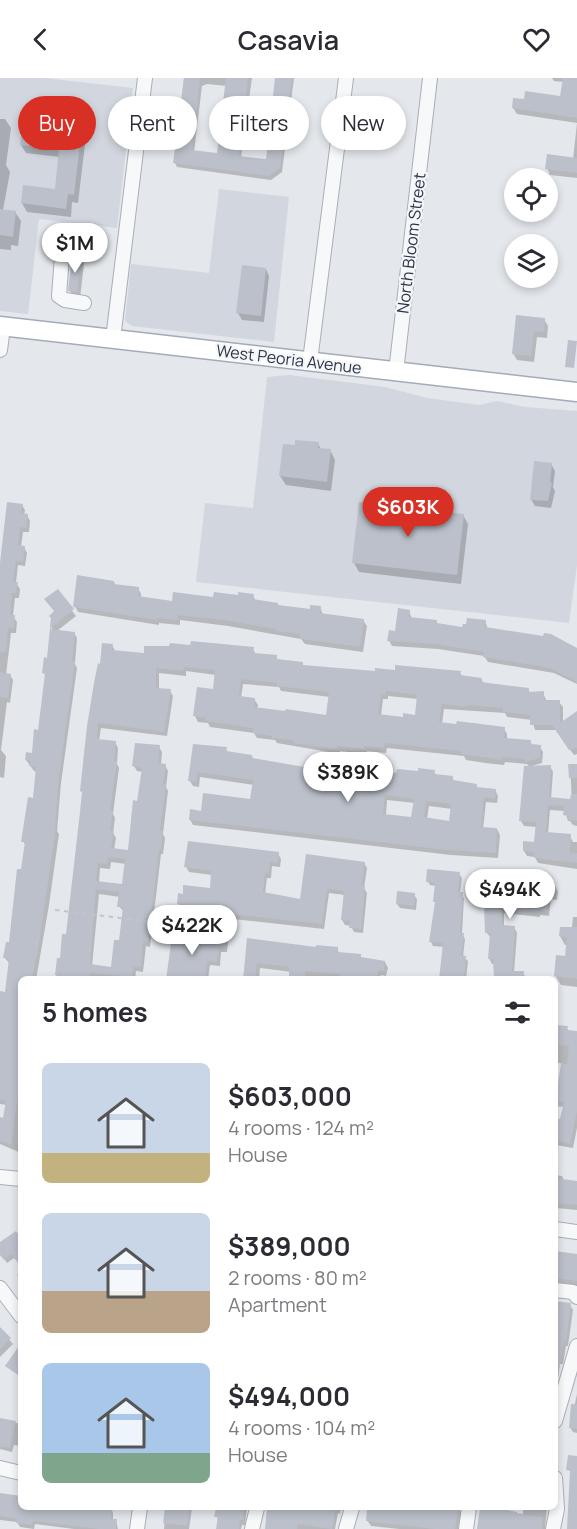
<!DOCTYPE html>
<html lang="en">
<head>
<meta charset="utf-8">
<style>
  :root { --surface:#fff; --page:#f7f7f7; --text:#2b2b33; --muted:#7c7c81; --accent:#d93025 }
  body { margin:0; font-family:Manrope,sans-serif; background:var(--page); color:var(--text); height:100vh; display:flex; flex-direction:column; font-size:22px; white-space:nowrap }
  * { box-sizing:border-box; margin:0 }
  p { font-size:20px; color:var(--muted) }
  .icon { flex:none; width:33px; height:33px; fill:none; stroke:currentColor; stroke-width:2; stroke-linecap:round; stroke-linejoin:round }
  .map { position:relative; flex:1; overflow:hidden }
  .details { position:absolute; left:18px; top:898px; width:540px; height:534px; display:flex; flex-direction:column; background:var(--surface); border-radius:9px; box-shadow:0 3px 9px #0003 }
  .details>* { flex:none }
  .banner { position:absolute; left:18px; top:18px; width:542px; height:54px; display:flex; gap:12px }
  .fabs { position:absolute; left:504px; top:90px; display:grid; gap:12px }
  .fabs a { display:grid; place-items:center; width:54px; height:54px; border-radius:50%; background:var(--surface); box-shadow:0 3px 9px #0003; font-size:30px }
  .price { position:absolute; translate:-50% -51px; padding:0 14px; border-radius:21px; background:#fff; color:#222; font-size:20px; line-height:39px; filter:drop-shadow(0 2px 3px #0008) }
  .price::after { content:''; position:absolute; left:50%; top:36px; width:18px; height:14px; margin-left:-9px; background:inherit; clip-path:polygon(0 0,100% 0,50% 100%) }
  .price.on { background:var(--accent); color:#fff }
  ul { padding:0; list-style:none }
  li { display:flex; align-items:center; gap:18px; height:150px; padding:0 24px }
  li span { display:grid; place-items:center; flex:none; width:168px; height:120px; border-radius:9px; color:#555 }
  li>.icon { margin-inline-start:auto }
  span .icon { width:72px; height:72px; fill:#fffc; stroke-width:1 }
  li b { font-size:26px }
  h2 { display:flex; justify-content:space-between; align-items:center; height:72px; padding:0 24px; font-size:26px }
  .chip { padding:0 21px; border-radius:27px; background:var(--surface); box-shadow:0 3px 9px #0003; font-size:21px; line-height:54px }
  .chip.on { background:var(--accent); color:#fff }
  header { display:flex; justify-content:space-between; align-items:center; height:78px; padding:0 24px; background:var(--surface); font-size:27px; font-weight:600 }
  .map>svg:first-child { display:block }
  .built { fill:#d2d6de }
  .shadow { fill:#0003; fill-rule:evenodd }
  .building { fill:#bbc0ca; fill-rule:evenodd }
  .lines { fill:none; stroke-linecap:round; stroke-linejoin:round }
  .minor-casing { stroke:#a9aeb7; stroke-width:16 }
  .major-casing { stroke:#a3abb8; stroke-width:21 }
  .path { stroke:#c2c5cb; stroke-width:2; stroke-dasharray:4.5 4.5; stroke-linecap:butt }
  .minor { stroke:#f7f8fa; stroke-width:14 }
  .major { stroke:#fff; stroke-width:18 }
  .labels { text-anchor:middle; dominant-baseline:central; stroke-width:4.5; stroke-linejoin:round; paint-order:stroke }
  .street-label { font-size:16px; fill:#2b3445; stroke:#f4f6f9 }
</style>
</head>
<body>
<header><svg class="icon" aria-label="back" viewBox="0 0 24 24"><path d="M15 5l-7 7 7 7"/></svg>Casavia<svg class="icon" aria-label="heart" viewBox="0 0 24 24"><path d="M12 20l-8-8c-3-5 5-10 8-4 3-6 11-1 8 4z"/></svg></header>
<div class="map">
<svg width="577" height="1451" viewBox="0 0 577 1451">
  <rect width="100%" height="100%" fill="#e4e7ec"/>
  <g class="built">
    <polygon points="0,0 44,0 133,10 117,150 39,141 28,236 0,233"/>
    <polygon points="219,111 289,119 274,264 132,248 125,243 131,186 209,195"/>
    <polygon points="289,297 385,309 427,320 479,327 497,323 525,329 577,333 577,487 569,545 196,504 205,425 253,430 267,299"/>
  </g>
  <g class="shadow">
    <path d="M184,0h68l-11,80 26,3 10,-83h17l-12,94 -11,8 -94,-13 -2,-4zM207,6l20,2 -8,69 -25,-3 8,-66z"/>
    <polygon points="552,0 577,0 577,100 550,97 547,90 573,81 577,45 517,36 513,30 525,23 562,19 564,4 554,3"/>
    <polygon points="0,41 5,41 11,50 6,87 10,94 3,132 15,134 21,143 18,168 11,167 11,172 0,171"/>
    <polygon points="48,43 50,46 81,50 86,58 78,125 72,124 71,139 27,134 22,125 56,113 60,79 26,75 21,67"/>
    <polygon points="80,180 84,186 80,220 74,219 70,213"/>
    <polygon points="266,191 269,198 264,244 242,242 238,235"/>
    <polygon points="544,241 548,248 547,260 537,259 534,284 517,282 513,275"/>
    <polygon points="318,366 321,371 330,372 335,382 331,413 286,407 280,398 296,369"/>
    <polygon points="551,386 555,393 553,409 555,413 551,430 535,428 531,421"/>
    <polygon points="22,427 25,432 24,437 27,437 30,443 29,454 23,454 21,469 24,469 27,475 25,488 18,487 16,505 20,511 19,520 15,520 13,538 17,544 16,555 11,555 6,597 10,597 13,602 10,625 7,624 1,672 6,678 4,700 0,699 0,499"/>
    <polygon points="463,437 468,446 461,506 359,494 354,485"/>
    <polygon points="114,504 116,508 138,510 141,516 141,520 173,525 253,518 256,523 278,528 311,532 320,529 323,537 363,542 367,548 363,574 305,566 301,561 228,548 180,542 180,547 159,545 159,547 78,534 75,528"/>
    <polygon points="57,513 76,538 57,553 74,555 77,560 75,586 77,590 61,705 57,753 59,756 49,827 36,902 21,902 21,1023 18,1044 21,1045 21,1075 0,1066 0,1041 5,1042 7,1027 0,1026 0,931 6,915 10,886 5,880 10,866 22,793 26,768 23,763 34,722 37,694 34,693 26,682 33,676 40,653 46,599 44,595 48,581"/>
    <polygon points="409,533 412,541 436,543 438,547 464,551 485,543 488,551 544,560 577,572 577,606 554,595 488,584 484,578 438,571 392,568 389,562 396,555"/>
    <path d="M112,567l3,6 31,4 107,-6 3,6 20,2 3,4 24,5 73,6 84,1 2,3 19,3 3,5 44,5 2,4h13l4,9h12l4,5v17l14,-8v38l-3,1 -18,-25h-21l-3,-10 -25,-3 -2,-4 -61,-4 -2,15 62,5 3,5v5l23,2 3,5 7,1 3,5 -1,11 -10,3h18l3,6 -2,27 21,2 -2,-35 7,-1v61l-4,-1 -3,-4h-2l-3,-10 -15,-1 -2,24 22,2 3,6h4v27l-39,-6 -3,-6 -8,-1 -3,-5 12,-8 1,-16 -13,-1 -3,-5 9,-54 -3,-3 -22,-2 -1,3 -19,-2 -19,-3 -2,-4 -77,-8 -1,5 -19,-2 -1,3 -26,-3v3l-63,-11 -2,-3 -18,-2 -3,-5 -44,-6 -2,-4 -10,-1 -3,-6 19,-26 2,-15 -30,-4v5l-27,-3v17l11,1 3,5 -6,40 -66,-8 -2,13 16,1 3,6 -1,16 2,4 -6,46 2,4 -2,15 3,5 -2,12 15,1 14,-79 -6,-1 -3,-5 25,-19 3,5 -1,13h4l3,6 -2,16 2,4 -5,43 2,4 -2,16h-2l-11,93 -4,-1 -3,26 -7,-1 -1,9 -43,-3v3h-36l2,-20h3l6,-24 35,-271zM243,606l36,3 2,4 49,6 -2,19 -71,-7 1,-4 -4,-6 -13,-1zM388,618l30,3 -2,17 -12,3 -23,-3 2,-17h5zM111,784l15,2 -2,22 -25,-3 1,-15 10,1zM99,816l21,3 -1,9 5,6 -3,30 -8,26 -21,-2z"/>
    <path d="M194,667l32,4 2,4 24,3 1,3 69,13 56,4 56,-5 2,5 16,2 3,4 21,3 2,4 17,1 3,6 -1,7 -11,-1 -3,27h14l3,6 -2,23 -47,-3 -258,-30 -3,-6 12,-6 49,-12 3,-16 -54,-8 -1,10 -6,-1 -3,-5zM387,722l28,3 -3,16 -26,-4zM429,728l23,3 -2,14 -23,-4z"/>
    <polygon points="278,776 281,781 280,789 272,788 271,800 267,800 265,816 302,823 364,785 367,790 364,810 367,815 363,855 354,854 351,848 345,847 342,842 345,817 329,815 324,851 206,838 204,833 182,831 179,826 211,811 212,797 189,794 186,789"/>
    <polygon points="459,796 462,800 460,816 464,820 462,856 465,861 463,879 468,883 466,902 439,902 440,901 444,869 433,868 431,864 436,827 436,808 430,807 428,803"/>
    <polygon points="555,808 558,814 557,822 551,821 549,838 540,837 540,839 504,835 504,849 514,849 517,855 514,895 523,895 525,898 547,899 548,902 495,902 495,886 492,886 489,880 491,860 486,854 485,827"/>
    <polygon points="414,817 417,821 416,832 400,830 397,826"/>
    <polygon points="573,839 577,839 577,909 561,907 555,897 566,879 568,867 565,867 560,858 572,850"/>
    <polygon points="185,853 188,858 187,864 207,866 225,859 228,864 227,874 221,874 220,888 210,887 208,902 167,902"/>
    <polygon points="248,861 317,871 337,871 340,876 360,878 362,881 385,884 388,890 386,898 381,897 380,902 327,899 327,902 291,902 292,894 260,890 259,902 245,902"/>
    <polygon points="555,948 567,950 569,954 577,955 577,1050 573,1070 556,1067 556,1074 555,1042 561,1043 564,1029 555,1028 555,1012 559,1013 563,986 555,984"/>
    <polygon points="555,1097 562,1098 564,1103 577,1104 577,1132 556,1130 555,1134"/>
    <polygon points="21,1162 21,1187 14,1180 7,1185 0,1175 0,1166"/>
    <polygon points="555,1174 577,1177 577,1208 555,1206"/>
    <polygon points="21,1194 21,1203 17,1197"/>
    <polygon points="555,1224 570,1227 573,1232 568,1268 566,1268 563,1286 560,1286 557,1307 555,1307"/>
    <polygon points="0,1251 13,1266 0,1279"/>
    <polygon points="577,1316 577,1355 573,1354 570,1349"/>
    <polygon points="2,1342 21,1346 21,1368 14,1367 12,1374 0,1371"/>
    <polygon points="0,1416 21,1419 21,1430 111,1430 113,1435 113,1442 116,1443 118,1451 74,1451 35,1446 34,1451 20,1449 17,1444 0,1442"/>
    <polygon points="166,1430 178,1431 178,1430 192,1430 189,1451 164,1451"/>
    <polygon points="217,1430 247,1430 245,1447 242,1447 241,1451 218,1451"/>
    <polygon points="273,1430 341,1430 340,1436 338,1435 335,1451 266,1451"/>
    <polygon points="369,1430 458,1430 461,1434 458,1451 399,1451 371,1448 367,1442"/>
    <polygon points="481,1430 505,1430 505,1434 523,1436 523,1430 547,1430 545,1451 478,1451"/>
  </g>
  <g class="building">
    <polygon points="184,0 200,0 192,72 217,75 226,0 248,0 239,78 266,81 275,0 292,0 280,90 269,98 173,85"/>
    <polygon points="563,0 577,0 577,40 512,30 513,20 524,21 525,13 560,18"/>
    <polygon points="23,38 49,41 49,44 82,48 74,117 68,116 66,131 21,125 23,107 55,111 59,71 20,67"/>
    <polygon points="547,76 577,80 577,95 545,91"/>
    <polygon points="0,131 16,133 13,159 0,157"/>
    <polygon points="72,178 81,178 77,214 68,213"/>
    <polygon points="242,187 266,190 261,238 236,235"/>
    <polygon points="516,237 545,240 544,254 534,253 531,278 512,276"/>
    <polygon points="568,262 577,263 574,290 565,289"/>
    <polygon points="295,362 319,364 318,370 331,371 327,404 279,398 283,366 295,367"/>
    <polygon points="534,383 552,385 550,404 552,405 548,423 530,422"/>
    <polygon points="7,424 23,426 21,435 28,436 26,450 20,449 18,467 25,468 23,484 16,483 13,504 18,504 16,515 12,515 10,537 15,537 14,551 8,550 6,574 0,574 0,485"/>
    <polygon points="359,424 464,436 457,497 352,485"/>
    <polygon points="77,497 114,503 114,506 139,509 138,518 172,523 173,514 213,519 214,514 238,517 238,514 254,516 253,521 278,525 278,527 310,531 310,527 321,528 320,535 364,541 360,569 300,561 300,556 276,553 276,551 224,542 178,537 177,542 157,540 157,542 73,529"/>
    <polygon points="58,511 74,531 50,551 75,554 72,583 75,584 59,699 55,749 56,749 39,866 32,902 21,902 21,996 11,1067 0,1063 0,1039 3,1040 6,1022 0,1022 0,913 5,914 9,881 3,880 6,864 9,864 17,791 21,791 25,764 21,764 28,719 33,720 36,689 29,688 30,683 25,682 26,674 32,675 34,651 38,652 45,596 42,595 44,579 47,580 51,540 49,538 54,533 44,521"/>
    <polygon points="398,530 410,532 409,539 437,542 437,545 462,549 463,546 466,546 467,540 486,542 485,549 543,558 544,555 551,556 577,570 577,605 570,599 569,600 550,590 483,579 484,574 434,566 387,563 389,552 395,553"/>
    <path d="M191,563l63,6 -1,6 24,2v4l26,3v3l72,6v-3l20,2v-5l66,6 -1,4 22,3 -1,4 48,6 -1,4 16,-1v9h16v23l17,-12v37l-8,2 -17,-25h-22v-10l-27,-3v-4l-36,-3v2l-25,-3 -3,18 17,2 1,-3 48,6 -1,11 27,2v4l10,1 -1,13 -15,4v-3l-23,-2v3l-41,-6v-3l-77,-8v5l-20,-2v3l-26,-3 -1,3 -44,-6 1,-3 -22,-2v-2l-19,-3v-5l-48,-7 1,-3 -13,-2 4,-29 16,2 2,-19 -31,-3 -1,4 -27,-3v20l15,1 -7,43 -66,-9 -1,16 19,2 -2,20h3l-7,48 3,2 -3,19 4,1 -3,17 17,2 5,-50 4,1 5,-33 -10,-2 3,-23 25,2 -2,18 8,1 -3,20h3l-6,47h3l-2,19 -2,-1 -11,93 -5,-1 -2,26 -8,-1 -1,14h-11v-4l-31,-3 -1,6 -34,-4 2,-17h3l2,-24h4l14,-122 2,-20 -2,-1 7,-65 7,-43 4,-20 2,1 2,-21 11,1 -1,6 32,3v-7h25l1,-3 20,2zM241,601l36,4v3l52,6 -3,23 -40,-6 -1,2 -31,-4 1,-9 -16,-2zM386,613l31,4 -2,20 -12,-2v4l-25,-3 3,-20 4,1zM108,779l17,2 -3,25 -26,-3 2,-18 9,1zM96,811l23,3 -2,15h6l-4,33h-5l-3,27 -21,-3z"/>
    <polygon points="0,594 11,596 8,620 0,619"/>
    <path d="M193,666l34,3 -1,4 26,4v3l70,12 54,4 1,-3 19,2 1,-4 21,2v-3l17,2 -1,4 19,2v4l24,4 -1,3 20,2 -1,10 -11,-2 -3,30 16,1 -1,25 -49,-3 -258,-30 1,-11 11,2 2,-18 47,6 3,-19 -55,-8 -2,10 -8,-1zM385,717l29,4 -3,18 -28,-3zM426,723l25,3 -2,17 -25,-4z"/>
    <polygon points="568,686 577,686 577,700 569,700"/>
    <polygon points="551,687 549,719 570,721 571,716 577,716 577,743 568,742 569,738 563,737 564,728 548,727 546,754 571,756 570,776 577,775 577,785 534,780 534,774 523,773 523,763 534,764 536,744 519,743 524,688"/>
    <polygon points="188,763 279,774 278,785 270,784 269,795 265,795 263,814 300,821 306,776 365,784 362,808 365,808 361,851 349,850 350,843 341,842 344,813 327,811 322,846 202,833 202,829 177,826 178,815 183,816 183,807 210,810 211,793 184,789"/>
    <polygon points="427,791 460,794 458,814 463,814 460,855 464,855 461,877 466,878 464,902 439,902 443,865 429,864 435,824 433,824 435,805 426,804"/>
    <polygon points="486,801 555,807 554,817 549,816 546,833 538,832 538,834 502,830 502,847 515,848 512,893 524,893 524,902 494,902 493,881 488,881 490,855 485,855 484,827"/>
    <polygon points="397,813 415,815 414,828 396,826"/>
    <polygon points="560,849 577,849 577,901 554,898 556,877 565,878 567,859 559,858"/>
    <polygon points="173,850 185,852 184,863 206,865 207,856 226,858 225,869 219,869 217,884 207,883 205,902 166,902"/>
    <polygon points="247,860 316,869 316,867 338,869 338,874 361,876 361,879 385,883 384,893 378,892 377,902 341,902 341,896 305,893 305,902 289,902 289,889 257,885 255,902 243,902"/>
    <polygon points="555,947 568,948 567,952 577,953 577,1033 570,1066 555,1062 555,1040 560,1041 564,1024 555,1023 555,1011 557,1011 561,986 567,986 569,968 555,967"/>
    <polygon points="555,1100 577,1103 577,1127 555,1125"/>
    <polygon points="16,1153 21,1160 21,1188 11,1176 4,1182 0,1177 0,1164"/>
    <polygon points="555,1173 577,1176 577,1203 555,1200"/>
    <polygon points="555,1223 571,1225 566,1264 564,1263 560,1288 555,1288"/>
    <polygon points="0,1249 11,1260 0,1271"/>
    <polygon points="21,1265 21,1299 5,1288"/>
    <polygon points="571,1326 577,1326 577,1351 569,1350"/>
    <polygon points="0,1340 16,1343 10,1370 0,1368"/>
    <polygon points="568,1377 577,1378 577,1451 567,1451 570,1393 566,1392"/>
    <polygon points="0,1415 21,1418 21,1430 112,1430 111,1441 117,1441 116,1451 98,1451 33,1443 32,1447 16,1445 17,1441 0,1438"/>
    <polygon points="165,1430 190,1431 187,1448 163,1445"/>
    <polygon points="216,1430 244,1430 243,1442 240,1442 239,1451 216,1451 218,1439 214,1439"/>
    <polygon points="267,1430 335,1430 332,1451 297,1446 297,1451 265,1451"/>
    <polygon points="367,1430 458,1430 455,1451 434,1451 366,1443"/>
    <polygon points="480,1430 502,1431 517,1434 517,1436 543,1439 542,1451 477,1451"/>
  </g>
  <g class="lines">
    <g class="minor-casing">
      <g id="minor">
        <polyline points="84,225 65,222 59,218 62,178 66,169 91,169"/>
        <polyline points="113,261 145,0"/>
        <polyline points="0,272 3,249"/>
        <polyline points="310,283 346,0"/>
        <polyline points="396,294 430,0"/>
        <polyline points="0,1099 21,1101"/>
        <polyline points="555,1151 577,1154"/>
        <polyline points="0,1210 21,1238"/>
        <polyline points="555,1212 573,1214 577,1219"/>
        <polyline points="555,1343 577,1268"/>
        <polyline points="0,1390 21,1395"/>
        <polyline points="137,1451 140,1430"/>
        <polyline points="252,1451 257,1430"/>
        <polyline points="346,1451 352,1430"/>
        <polyline points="466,1451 469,1430"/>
        <polyline points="553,1451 557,1431 555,1400"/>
      </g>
    </g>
    <g class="major-casing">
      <polyline id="major" points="0,248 577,314"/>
    </g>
    <polyline class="path" points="55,832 153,844 162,848"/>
    <use href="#minor" class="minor"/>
    <use href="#major" class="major"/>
  </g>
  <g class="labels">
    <g class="street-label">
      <text transform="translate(411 165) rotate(-83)">North Bloom Street</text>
      <text transform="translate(289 281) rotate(7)">West Peoria Avenue</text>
    </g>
  </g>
</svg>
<div class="fabs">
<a><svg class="icon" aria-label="locate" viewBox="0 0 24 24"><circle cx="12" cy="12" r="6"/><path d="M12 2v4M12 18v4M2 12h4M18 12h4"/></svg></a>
<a><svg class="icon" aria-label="layers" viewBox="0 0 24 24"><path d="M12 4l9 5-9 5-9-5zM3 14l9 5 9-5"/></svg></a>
</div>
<b class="price" style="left:75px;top:196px">$1M</b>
<b class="price on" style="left:408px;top:460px">$603K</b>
<b class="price" style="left:348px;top:725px">$389K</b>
<b class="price" style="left:510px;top:842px">$494K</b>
<b class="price" style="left:192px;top:878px">$422K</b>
<div class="banner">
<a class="chip on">Buy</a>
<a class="chip">Rent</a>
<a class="chip">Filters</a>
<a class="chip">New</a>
</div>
<section class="details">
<h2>5 homes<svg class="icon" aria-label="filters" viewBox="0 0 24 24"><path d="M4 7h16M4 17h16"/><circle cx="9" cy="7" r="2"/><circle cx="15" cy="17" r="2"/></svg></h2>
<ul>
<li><span style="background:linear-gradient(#c9d6e8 75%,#c2b280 0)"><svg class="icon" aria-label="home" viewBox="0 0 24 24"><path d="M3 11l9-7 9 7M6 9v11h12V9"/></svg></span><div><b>$603,000</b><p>4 rooms · 124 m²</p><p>House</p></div></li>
<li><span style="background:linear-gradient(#c9d6e8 65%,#b9a48a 0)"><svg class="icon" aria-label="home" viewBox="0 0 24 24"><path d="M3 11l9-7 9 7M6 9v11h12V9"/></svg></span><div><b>$389,000</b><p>2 rooms · 80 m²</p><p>Apartment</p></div></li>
<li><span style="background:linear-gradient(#a9c7e8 75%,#7fa58c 0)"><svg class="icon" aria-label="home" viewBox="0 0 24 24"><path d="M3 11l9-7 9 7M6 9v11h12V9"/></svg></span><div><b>$494,000</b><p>4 rooms · 104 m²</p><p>House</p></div></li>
</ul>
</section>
</div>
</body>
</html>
